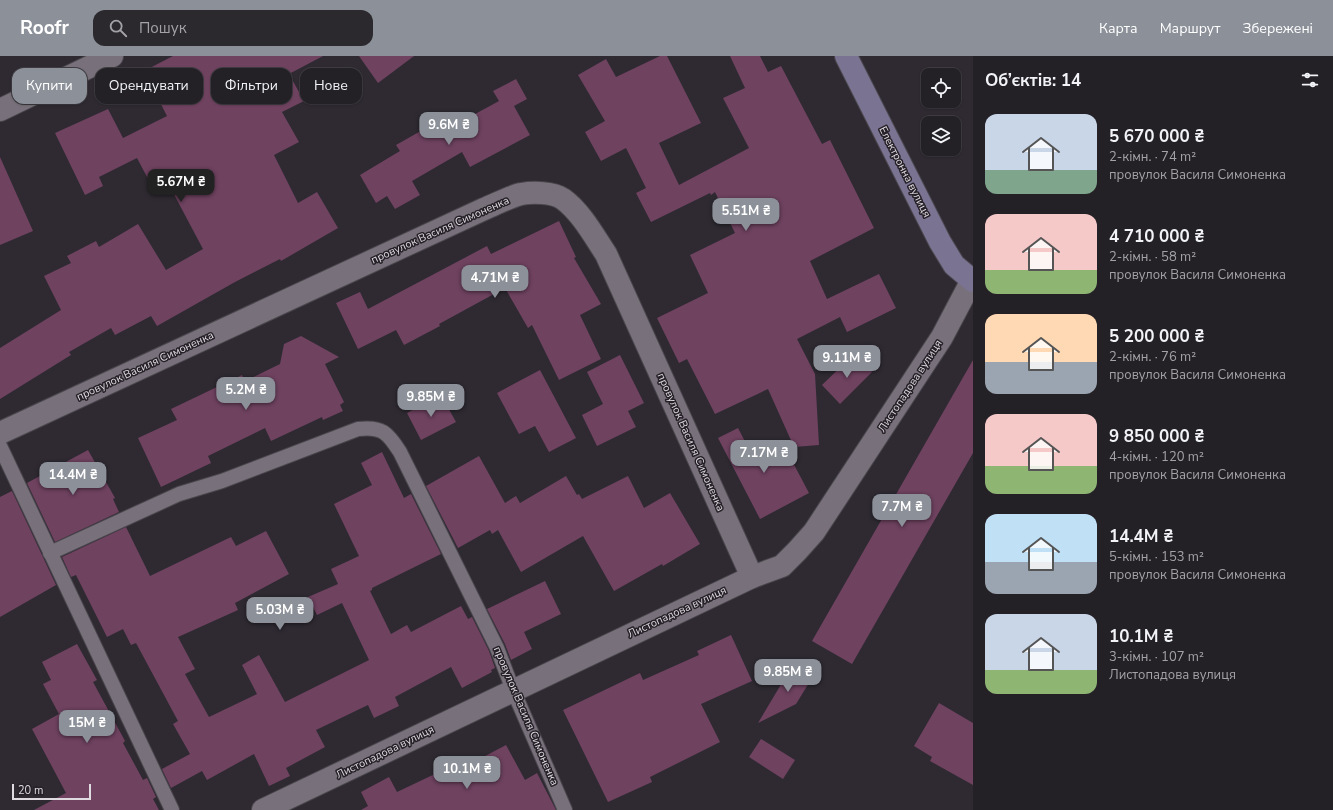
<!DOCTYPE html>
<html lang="uk">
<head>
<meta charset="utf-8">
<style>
  :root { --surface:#232026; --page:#2b282e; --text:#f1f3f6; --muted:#a3a3a7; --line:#403e43; --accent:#8c9099 }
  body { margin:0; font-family:"Nunito Sans",sans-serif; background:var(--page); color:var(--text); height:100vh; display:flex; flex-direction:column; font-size:15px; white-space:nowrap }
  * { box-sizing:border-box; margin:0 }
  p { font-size:13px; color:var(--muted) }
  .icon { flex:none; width:22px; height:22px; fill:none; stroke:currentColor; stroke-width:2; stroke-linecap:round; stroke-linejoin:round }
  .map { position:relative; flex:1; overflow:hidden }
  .sheet { display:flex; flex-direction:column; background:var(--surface); width:360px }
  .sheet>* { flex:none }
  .guide { position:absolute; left:12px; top:12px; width:380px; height:36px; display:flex; gap:8px }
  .buttons { position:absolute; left:921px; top:12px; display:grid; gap:8px }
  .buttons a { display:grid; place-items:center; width:40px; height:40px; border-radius:8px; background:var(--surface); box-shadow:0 1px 3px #0004,0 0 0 1px var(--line); font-size:20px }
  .scale { position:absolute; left:12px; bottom:10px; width:79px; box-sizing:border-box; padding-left:4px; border:2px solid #dfdbe1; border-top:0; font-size:11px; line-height:14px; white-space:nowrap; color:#dfdbe1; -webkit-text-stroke:3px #262028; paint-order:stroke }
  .price { position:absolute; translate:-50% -34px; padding:0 9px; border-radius:8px; background:var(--accent); color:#fff; font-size:13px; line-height:26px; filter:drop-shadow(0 1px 2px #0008) }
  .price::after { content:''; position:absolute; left:50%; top:24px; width:12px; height:9px; margin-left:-6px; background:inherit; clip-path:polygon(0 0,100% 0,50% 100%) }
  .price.active { background:#222; color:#fff }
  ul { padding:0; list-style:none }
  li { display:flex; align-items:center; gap:12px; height:100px; padding:0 12px }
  li span { display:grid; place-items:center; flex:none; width:112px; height:80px; border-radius:12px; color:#555 }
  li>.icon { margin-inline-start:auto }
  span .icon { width:48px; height:48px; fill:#fffc; stroke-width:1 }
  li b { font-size:17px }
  h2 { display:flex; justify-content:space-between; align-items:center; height:48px; padding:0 12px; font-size:17px }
  .chip { padding:0 14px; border-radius:12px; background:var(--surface); box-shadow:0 1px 3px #0004,0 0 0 1px var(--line); font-size:14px; line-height:36px }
  .chip.active { background:var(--accent); color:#fff }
  header { display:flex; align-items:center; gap:24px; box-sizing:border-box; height:56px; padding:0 20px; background:var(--accent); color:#fff }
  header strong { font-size:19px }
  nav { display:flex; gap:22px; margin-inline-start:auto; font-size:14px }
  .search { width:280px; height:36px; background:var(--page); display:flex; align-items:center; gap:10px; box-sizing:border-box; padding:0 14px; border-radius:12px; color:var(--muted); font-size:15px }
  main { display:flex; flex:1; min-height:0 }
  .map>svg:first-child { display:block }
  .building { fill:#6f4260 }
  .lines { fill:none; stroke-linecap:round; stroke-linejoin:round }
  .lane-casing { stroke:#4b474e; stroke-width:16 }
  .street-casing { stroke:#4b474e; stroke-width:24 }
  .secondary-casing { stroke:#4b474e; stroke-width:24 }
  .lane { stroke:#78717b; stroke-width:14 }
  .street { stroke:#78717b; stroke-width:22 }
  .secondary { stroke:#7a7392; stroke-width:22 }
  .labels { text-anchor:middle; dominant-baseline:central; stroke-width:3; stroke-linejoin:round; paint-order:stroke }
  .street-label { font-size:11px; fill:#dfdbe1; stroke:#262028 }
</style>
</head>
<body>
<header>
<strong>Roofr</strong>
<div class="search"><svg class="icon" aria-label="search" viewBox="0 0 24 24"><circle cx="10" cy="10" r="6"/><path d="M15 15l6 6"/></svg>Пошук</div>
<nav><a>Карта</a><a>Маршрут</a><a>Збережені</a></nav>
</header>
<main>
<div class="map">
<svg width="973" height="754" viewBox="0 0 973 754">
  <rect width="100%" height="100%" fill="#2f2a32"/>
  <g class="building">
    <polygon points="173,0 323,0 289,18 304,45 282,56 299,86 274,99 298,147 317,136 338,172 281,205 280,203 235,226 157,270 151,260 115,279 111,272 69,296 71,299 0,343 0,292 61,254 44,220 71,207 67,200 96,185 99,191 138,168 166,214 203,193 169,129 155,136 137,102 99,121 103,130 85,139 55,77 108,53 123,82 167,60 144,15"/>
    <polygon points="359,0 414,0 378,27"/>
    <polygon points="660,0 667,0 701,67 659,87 679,129 749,92 723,42 745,32 730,0 760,0 768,16 781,10 822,88 830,84 874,172 810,205 827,243 879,218 896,252 847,276 840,261 797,283 815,318 819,389 794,391 768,333 715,358 687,303 679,307 657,262 708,237 690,199 735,177 715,136 711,139 710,137 651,166 636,137 646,132 626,92 601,105 585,76 605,65 578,19 606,3 616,21"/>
    <polygon points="516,23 527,43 514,50 530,79 470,111 462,96 412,125 420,139 395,153 387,140 376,147 360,119 400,95 396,89 449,59 455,69 499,45 493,35"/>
    <polygon points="0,101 33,175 0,189"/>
    <polygon points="559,165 576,201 574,202 601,248 580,259 601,303 559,324 532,269 528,272 505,232 439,268 440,270 404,289 396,274 358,293 336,247 360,236 368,253 487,190 491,198"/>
    <polygon points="301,280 339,301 325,308 344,346 340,349 343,355 323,364 322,361 271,385 265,372 208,400 211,407 161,431 138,382 177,364 171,353 242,319 245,325 280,308 284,288"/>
    <polygon points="854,298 872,316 840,348 822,329"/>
    <polygon points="620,299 644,347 628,355 636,371 597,390 582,359 603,348 587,316"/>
    <polygon points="973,304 973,397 852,608 812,585"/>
    <polygon points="540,314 576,382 549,396 535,370 519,378 497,337"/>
    <polygon points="441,339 456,366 421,384 407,357"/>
    <polygon points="738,372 752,399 781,384 809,437 760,463 718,382"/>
    <polygon points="88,394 115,442 113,443 119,456 55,486 27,427"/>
    <polygon points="382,396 404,442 411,438 441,498 372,532 372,534 370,535 391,578 407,569 411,576 461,550 468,563 472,561 489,595 495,612 491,614 492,616 462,632 451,611 395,641 399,650 374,662 368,649 316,674 325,691 286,712 290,720 269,730 254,698 207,724 202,715 171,732 162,713 190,698 173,668 178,665 136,587 131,589 123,573 107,581 76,519 71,521 62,501 126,471 150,520 231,481 236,490 266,475 289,518 235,547 238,554 178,581 195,613 185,618 209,661 257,638 242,609 259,599 285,646 369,604 342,547 317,559 308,541 338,528 331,513 359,500 334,448 372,429 361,407"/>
    <polygon points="479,400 505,447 516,440 520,447 566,420 577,439 579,438 582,443 628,420 644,452 670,437 700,488 663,510 662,508 614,535 583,480 521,516 498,474 492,478 490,474 458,492 426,430"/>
    <polygon points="12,435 56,529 0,561 0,441"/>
    <polygon points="545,525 561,558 524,576 532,593 511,604 505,588 487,553"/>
    <polygon points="731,579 752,625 701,648 720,686 650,721 652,726 608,746 563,654 640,617 643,624 699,599 697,595"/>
    <polygon points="77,588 97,624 93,626 125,685 123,687 143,724 147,722 156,741 153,743 159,754 34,754 66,737 32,673 59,658 43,628 51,624 42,606"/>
    <polygon points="792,610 812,622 796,648 758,667"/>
    <polygon points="939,647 973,667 973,729 930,705 932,701 914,690"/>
    <polygon points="761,683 795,704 783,723 749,701"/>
    <polygon points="506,689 525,724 537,717 556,754 361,754 368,750 361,736 389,721 397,736 437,717 440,724"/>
  </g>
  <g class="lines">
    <g class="lane-casing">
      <g id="lane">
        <polyline points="0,390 172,754"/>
        <path d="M50,497l129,-59 43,-13 136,-52c24,-3 30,4 42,23l97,196 16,42 52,120"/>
      </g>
    </g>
    <g class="street-casing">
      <g id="street">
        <polyline points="0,54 112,0"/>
        <path d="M0,377l484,-224c12,-5 25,-12 37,-15 12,-2 32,-2 42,5 18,13 31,37 43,55l146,323"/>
        <polyline points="263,754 752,521 782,510 797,495 814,476 942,281 972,224"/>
      </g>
    </g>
    <g class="secondary-casing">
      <polyline id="secondary" points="846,0 940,186 954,209 973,225"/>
    </g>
    <use href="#lane" class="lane"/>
    <use href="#street" class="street"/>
    <use href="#secondary" class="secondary"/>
  </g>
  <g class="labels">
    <g class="street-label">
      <text transform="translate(905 116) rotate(63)">Електронна вулиця</text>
      <text transform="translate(440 174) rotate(-24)">провулок Василя Симоненка</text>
      <text transform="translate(145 310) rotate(-25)">провулок Василя Симоненка</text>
      <text transform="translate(910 330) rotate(-57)">Листопадова вулиця</text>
      <text transform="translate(691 386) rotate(66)">провулок Василя Симоненка</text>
      <text transform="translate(677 556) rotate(-25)">Листопадова вулиця</text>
      <text transform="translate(526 660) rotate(67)">провулок Василя Симоненка</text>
      <text transform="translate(385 696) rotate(-26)">Листопадова вулиця</text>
    </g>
  </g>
</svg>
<div class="buttons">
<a><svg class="icon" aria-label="locate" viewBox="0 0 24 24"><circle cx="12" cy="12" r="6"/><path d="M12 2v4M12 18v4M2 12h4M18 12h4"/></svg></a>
<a><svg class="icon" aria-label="layers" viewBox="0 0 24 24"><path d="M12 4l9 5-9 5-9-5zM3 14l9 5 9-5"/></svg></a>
</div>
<div class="scale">20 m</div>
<b class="price" style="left:449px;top:90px">9.6M ₴</b>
<b class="price active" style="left:181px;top:147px">5.67M ₴</b>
<b class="price" style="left:746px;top:176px">5.51M ₴</b>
<b class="price" style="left:495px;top:243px">4.71M ₴</b>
<b class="price" style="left:847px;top:323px">9.11M ₴</b>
<b class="price" style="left:246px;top:355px">5.2M ₴</b>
<b class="price" style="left:431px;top:362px">9.85M ₴</b>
<b class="price" style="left:764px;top:418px">7.17M ₴</b>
<b class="price" style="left:73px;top:440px">14.4M ₴</b>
<b class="price" style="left:902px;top:472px">7.7M ₴</b>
<b class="price" style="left:280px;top:575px">5.03M ₴</b>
<b class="price" style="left:788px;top:637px">9.85M ₴</b>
<b class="price" style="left:87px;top:688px">15M ₴</b>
<b class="price" style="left:467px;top:734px">10.1M ₴</b>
<div class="guide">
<a class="chip active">Купити</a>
<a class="chip">Орендувати</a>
<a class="chip">Фільтри</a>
<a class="chip">Нове</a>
</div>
</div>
<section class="sheet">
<h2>Об’єктів: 14<svg class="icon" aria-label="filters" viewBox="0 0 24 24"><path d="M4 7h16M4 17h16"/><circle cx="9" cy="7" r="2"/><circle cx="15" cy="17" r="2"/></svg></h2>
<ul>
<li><span style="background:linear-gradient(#c9d6e8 70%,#7fa58c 0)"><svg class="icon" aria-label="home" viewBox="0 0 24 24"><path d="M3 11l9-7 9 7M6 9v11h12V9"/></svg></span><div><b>5 670 000 ₴</b><p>2-кімн. · 74 m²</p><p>провулок Василя Симоненка</p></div></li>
<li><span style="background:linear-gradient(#f6c9c9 70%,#8fb573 0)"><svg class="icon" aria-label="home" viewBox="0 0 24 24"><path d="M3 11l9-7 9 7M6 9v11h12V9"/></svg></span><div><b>4 710 000 ₴</b><p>2-кімн. · 58 m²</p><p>провулок Василя Симоненка</p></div></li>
<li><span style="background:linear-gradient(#ffd9b3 60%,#9aa5b1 0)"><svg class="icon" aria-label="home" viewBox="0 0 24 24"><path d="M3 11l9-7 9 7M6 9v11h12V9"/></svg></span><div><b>5 200 000 ₴</b><p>2-кімн. · 76 m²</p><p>провулок Василя Симоненка</p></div></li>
<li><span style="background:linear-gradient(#f6c9c9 65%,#8fb573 0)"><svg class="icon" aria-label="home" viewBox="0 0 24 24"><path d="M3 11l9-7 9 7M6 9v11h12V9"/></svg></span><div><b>9 850 000 ₴</b><p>4-кімн. · 120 m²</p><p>провулок Василя Симоненка</p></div></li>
<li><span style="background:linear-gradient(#bfe0f5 60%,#9aa5b1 0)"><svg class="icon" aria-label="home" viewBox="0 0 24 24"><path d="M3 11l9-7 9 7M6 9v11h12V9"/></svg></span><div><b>14.4M ₴</b><p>5-кімн. · 153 m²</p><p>провулок Василя Симоненка</p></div></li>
<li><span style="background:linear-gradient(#c9d6e8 70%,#8fb573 0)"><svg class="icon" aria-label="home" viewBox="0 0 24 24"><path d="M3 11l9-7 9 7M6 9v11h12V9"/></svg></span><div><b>10.1M ₴</b><p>3-кімн. · 107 m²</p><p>Листопадова вулиця</p></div></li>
</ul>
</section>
</main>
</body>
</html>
